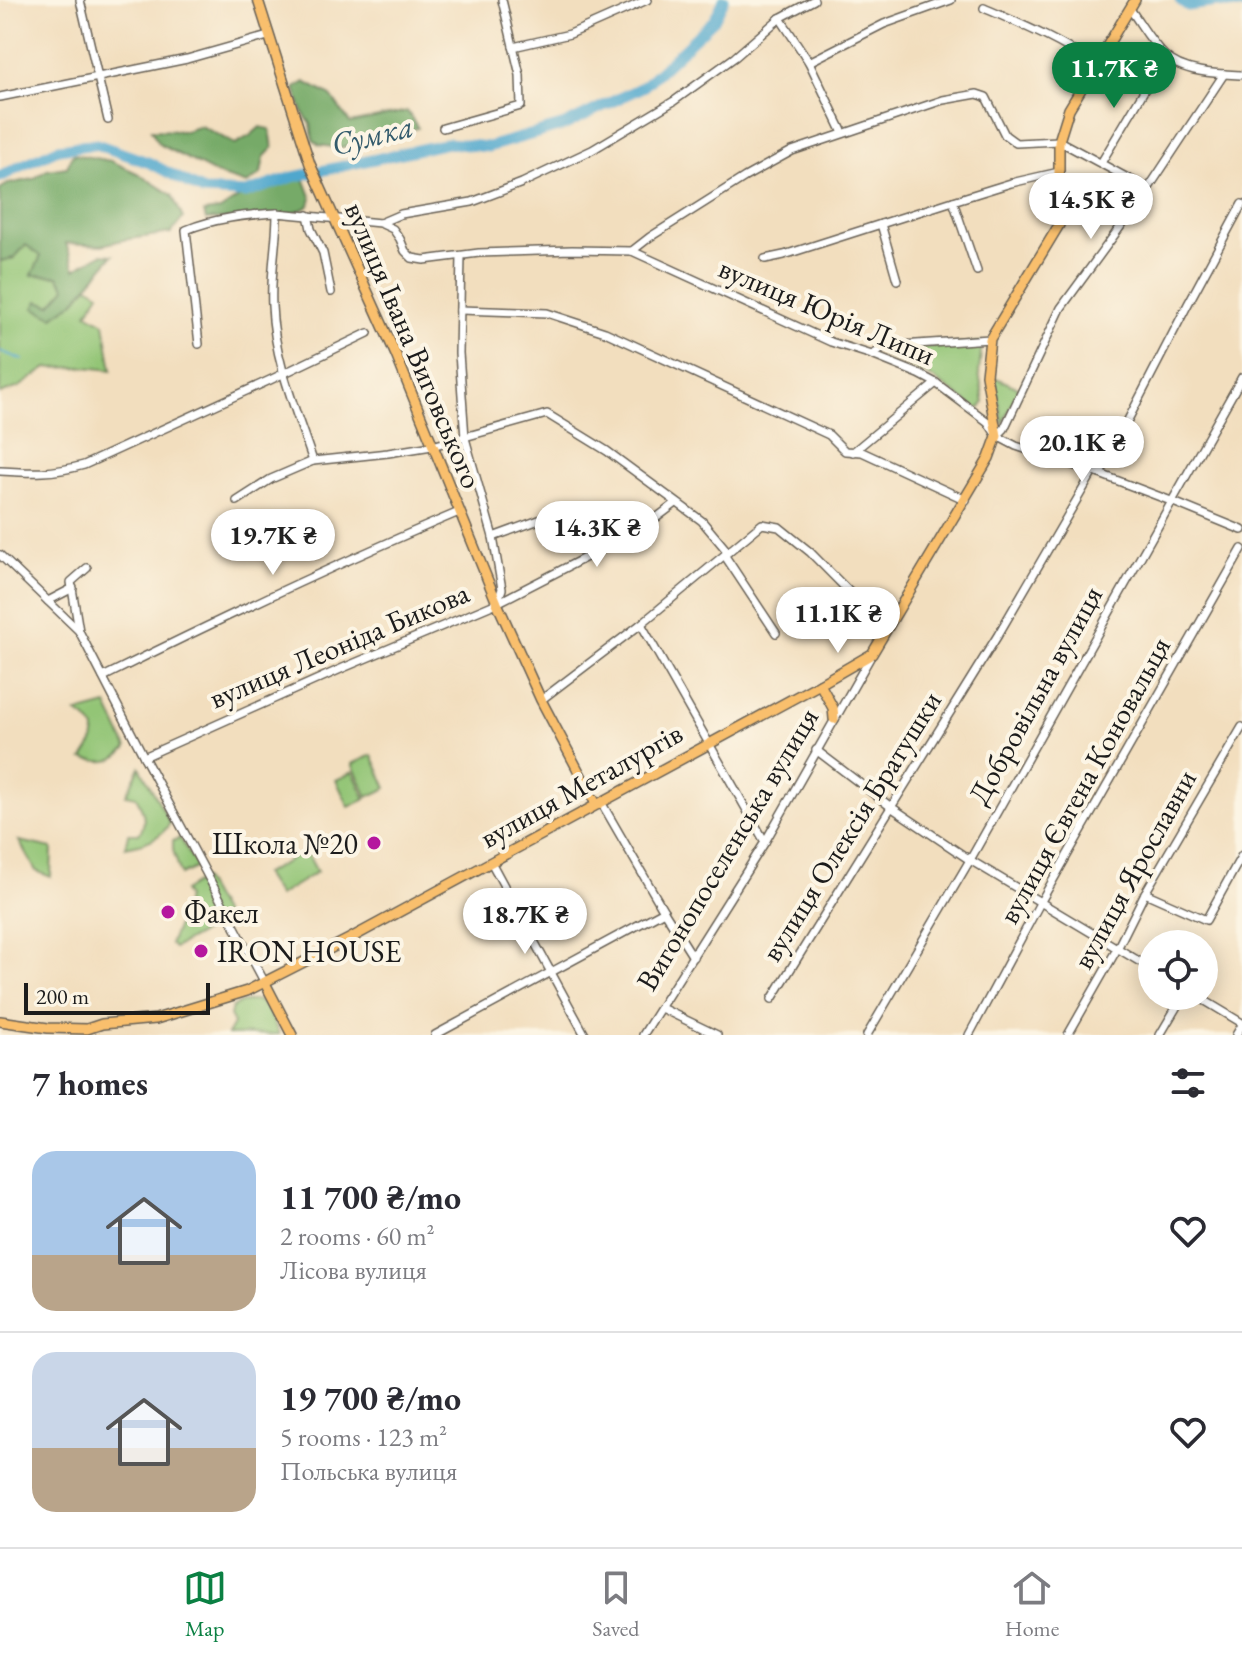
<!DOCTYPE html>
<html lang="en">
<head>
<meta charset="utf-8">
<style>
  :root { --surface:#fff; --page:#f7f7f7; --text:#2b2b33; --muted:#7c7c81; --line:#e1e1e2; --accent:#0b8043 }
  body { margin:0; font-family:"EB Garamond",serif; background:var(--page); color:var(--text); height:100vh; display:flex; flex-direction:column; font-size:30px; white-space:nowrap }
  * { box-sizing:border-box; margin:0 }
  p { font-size:26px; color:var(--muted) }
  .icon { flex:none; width:44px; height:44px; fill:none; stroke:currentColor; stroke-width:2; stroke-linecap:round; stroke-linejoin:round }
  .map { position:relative; height:1035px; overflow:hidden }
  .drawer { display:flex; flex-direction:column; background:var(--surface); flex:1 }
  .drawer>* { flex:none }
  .buttons { position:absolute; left:1138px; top:930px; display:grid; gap:16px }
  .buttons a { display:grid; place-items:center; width:80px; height:80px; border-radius:50%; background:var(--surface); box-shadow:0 4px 20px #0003; font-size:40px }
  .scale { position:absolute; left:24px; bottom:20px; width:186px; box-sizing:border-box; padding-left:8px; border:4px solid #1c1c1c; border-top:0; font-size:22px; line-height:28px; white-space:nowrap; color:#1c1c1c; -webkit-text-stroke:6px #fcf5e5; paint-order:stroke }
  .price { position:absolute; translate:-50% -68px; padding:0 18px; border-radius:28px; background:#fff; color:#222; font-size:26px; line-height:52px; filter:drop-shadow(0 2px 4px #0008) }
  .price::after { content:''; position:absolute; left:50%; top:48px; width:24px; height:18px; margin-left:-12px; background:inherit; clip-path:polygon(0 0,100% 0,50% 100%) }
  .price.current { background:var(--accent); color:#fff }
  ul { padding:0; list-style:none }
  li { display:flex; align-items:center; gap:24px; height:200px; padding:0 32px }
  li+li { border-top:2px solid var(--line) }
  li span { display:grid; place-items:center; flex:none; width:224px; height:160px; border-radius:24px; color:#555 }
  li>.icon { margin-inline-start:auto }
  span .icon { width:96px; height:96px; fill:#fffc; stroke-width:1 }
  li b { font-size:34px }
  h2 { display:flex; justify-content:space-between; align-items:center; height:96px; padding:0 32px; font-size:34px }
  .menu { display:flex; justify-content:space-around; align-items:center; height:112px; border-top:2px solid var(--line); background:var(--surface); font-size:22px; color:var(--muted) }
  .menu a { display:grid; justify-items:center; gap:4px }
  .menu .current { color:var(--accent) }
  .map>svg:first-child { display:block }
  .green { fill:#93c576; stroke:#587049; stroke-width:2 }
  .forest { fill:#76aa67; stroke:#496342; stroke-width:2 }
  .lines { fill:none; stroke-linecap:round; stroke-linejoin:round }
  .stream { stroke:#50a7cd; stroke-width:2 }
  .river { stroke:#50a7cd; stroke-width:11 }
  .minor-casing { stroke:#676055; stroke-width:10 }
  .major-casing { stroke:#676055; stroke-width:12 }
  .minor { stroke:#fff; stroke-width:7 }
  .major { stroke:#f9bf6d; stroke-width:9 }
  .poi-dot { fill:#b5179e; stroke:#fcf5e5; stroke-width:3 }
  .labels { text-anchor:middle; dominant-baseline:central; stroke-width:8; stroke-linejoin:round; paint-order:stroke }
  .street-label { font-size:30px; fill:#1c1c1c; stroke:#fcf5e5 }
  .poi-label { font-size:30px; fill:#1c1c1c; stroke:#fcf5e5; text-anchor:start }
  .water-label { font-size:32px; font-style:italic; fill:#335b6c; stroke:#fcf5e5 }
</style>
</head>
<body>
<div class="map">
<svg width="1242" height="1035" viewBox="0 0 1242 1035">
  <rect width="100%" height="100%" fill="#fcf5e5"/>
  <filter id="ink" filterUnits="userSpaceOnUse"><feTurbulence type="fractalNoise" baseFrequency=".0125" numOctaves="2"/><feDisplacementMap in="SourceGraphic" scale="16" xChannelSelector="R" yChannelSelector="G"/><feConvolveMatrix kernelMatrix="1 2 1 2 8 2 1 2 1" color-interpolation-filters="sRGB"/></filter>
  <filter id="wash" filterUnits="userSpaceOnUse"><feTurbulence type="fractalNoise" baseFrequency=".006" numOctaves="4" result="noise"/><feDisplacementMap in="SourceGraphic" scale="32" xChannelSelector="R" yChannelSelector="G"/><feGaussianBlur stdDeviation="1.8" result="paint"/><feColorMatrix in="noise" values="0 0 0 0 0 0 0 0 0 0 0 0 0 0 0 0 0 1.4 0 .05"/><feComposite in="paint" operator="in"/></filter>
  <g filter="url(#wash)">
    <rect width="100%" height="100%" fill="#f2debe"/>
    <g class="green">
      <polygon points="26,245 42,256 67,289 51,306 53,317 74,302 88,286 100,293 87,313 104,323 112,370 85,367 47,368 19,387 0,394 0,261 14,258"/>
      <polygon points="982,342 979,373 984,403 981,408 976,408 928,375 882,354 888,350"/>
      <polygon points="994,377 1019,388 1003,424"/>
      <path d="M107,705l20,43c-16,17 -22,14 -44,11l10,-16 2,-14 -10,-11 -8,-5z"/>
      <polygon points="372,755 387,788 368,797 352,764"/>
      <path d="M140,767l30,56c-9,16 -27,21 -45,24l3,-13h11c9,-12 4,-25 -3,-37l-10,-2z"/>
      <polygon points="353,772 366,799 349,807 336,780"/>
      <polygon points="180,838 197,867 181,875 173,850 173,841"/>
      <polygon points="19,841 52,848 51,877 36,871"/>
      <polygon points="306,851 317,872 278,896 264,874"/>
      <polygon points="203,879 226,920 174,948 170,944 183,913 186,897 183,891"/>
      <path d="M256,1000c12,5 17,22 23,34l-52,1 6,-11 -3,-9 2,-8 8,-4z"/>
    </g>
    <g class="forest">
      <polygon points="305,82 331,96 350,123 407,111 418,128 340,148 319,145 313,140 311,124 303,113 295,88"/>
      <polygon points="201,126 235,144 251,135 260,127 270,129 273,148 264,157 261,174 247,184 219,175 159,144 151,130 185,131"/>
      <polygon points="73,154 111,161 137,173 172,195 183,218 171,233 123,240 102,245 66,243 75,269 102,254 113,255 74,302 53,317 34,308 38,301 51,305 66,288 58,276 32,275 41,256 26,245 14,258 0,261 0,189 8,184 33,179 47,170 67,167"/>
      <polygon points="303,175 312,199 308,207 289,215 206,220 204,212 220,210 246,193"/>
    </g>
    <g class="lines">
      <polyline class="stream" points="0,351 23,360"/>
      <g class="river">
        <polyline points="1180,0 1188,6 1217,2 1242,5"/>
        <polyline points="0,177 23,165 58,149 96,144 150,163 203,191 246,193 293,177 448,143 488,147 565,125 644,86 714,20 724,0"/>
      </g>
    </g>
  </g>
  <g filter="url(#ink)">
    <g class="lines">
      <g class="minor-casing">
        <g id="minor">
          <polyline points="80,0 108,120"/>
          <path d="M984,8c39,17 77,33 111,57"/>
          <path d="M1130,9c11,15 20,32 34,46 18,18 54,19 78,20"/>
          <polyline points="780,18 809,62 843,133"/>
          <polyline points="513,47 570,34 647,0"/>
          <polyline points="809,62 884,24 951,0"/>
          <polyline points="0,97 187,59 268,36"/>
          <polyline points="443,128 521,106 520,75 502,0"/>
          <polyline points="1101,163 1154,74"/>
          <polyline points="953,201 1011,183 1059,172"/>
          <polyline points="308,215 311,229 323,253 331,292"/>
          <polyline points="380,223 393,229 400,239 405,251 412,258 424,260 479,253 572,250 632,251 831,342 872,355 919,374 936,383 988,422 997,436 1016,446 1100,474 1171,501 1242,530"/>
          <polyline points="881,224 953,201 977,271"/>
          <polyline points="632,251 650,237 745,177 792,151 943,100 977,94 986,97 1005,135 1016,143 1059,141 1148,189"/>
          <polyline points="461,256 459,353 465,438 493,537 502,589 497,603"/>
          <polyline points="765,259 784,255 881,224 897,280"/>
          <polyline points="460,310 547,313 605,332 829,435 845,451 862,452 966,500"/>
          <path d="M199,344l-13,-114c29,-12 60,-15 91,-17"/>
          <polyline points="872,355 887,346 990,339"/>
          <polyline points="997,436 1004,429 1061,308 1148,189 1224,74"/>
          <polyline points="853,452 936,383"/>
          <path d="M313,461c-17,-50 -39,-102 -41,-155 -2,-32 5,-62 5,-93l103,10 21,-9 71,-12 50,-19 70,-33 82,-49 61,-44 45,-39 34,-18"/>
          <path d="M0,471c34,2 51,3 84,-6l186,-85 98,-47"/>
          <polyline points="1100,474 1188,304 1242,204"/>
          <polyline points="237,501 271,479 313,461 388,453 432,446 547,414 607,451 702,521 728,552"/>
          <polyline points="493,537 558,513"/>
          <polyline points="0,555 79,631 144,757 265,983"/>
          <polyline points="725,556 776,633"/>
          <polyline points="48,601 73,588"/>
          <polyline points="641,624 765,842"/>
          <polyline points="79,631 71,582 87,568"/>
          <path d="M103,677c117,-58 235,-114 356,-165"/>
          <polyline points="541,700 641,624 762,524 779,527 810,552 886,629"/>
          <polyline points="816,750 891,807 970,860 1152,969"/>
          <polyline points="144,757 343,668 497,603 643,528 676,503"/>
          <polyline points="601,802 664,911 693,957"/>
          <polyline points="491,862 585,1035"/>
          <polyline points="1145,893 1206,920 1242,855"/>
          <polyline points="1197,996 1242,1023"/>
          <polyline points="772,999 998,635 1093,472"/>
          <polyline points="661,1008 717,1035"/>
          <polyline points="435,1035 664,911"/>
          <polyline points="643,1035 765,842 871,656"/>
          <polyline points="867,1035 970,860 1242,377"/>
          <polyline points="969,1035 1040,903 1242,549"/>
          <polyline points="1068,1035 1117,949 1145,893 1242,727"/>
          <polyline points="1160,1035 1183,996"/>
          <polyline points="1236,1035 1242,1025"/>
        </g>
      </g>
      <g class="major-casing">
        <g id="major">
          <polyline points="258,0 310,164 396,355 497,603 541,700 596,804"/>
          <polyline points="820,684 833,708 834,719"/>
          <polyline points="265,983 292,1035"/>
          <polyline points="0,1021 48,1028 87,1029 102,1024 156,1019 247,991 349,939 820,684 872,654 989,458 997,436 986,375 990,339 1059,225 1059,141 1069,109 1135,0"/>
        </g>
      </g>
      <use href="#minor" class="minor"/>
      <use href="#major" class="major"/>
    </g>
  </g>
  <g class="poi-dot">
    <circle cx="374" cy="843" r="8"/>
    <circle cx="168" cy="912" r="8"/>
    <circle cx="201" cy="951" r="8"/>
  </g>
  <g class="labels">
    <g class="street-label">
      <text transform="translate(827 311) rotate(23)">вулиця Юрія Липи</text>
      <text transform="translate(414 345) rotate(67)">вулиця Івана Виговського</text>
      <text transform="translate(339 645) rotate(-23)">вулиця Леоніда Бикова</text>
      <text transform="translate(1035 695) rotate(-61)">Добровільна вулиця</text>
      <text transform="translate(1084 780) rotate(-61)">вулиця Євгена Коновальця</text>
      <text transform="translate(581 785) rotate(-29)">вулиця Металургів</text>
      <text transform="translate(851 826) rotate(-58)">вулиця Олексія Братушки</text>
      <text transform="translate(727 849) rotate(-59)">Вигонопоселенська вулиця</text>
      <text transform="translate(1134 869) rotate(-61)">вулиця Ярославни</text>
    </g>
    <g class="poi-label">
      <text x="358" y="843" text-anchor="end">Школа №20</text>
      <text x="184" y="912">Факел</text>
      <text x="217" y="951">IRON HOUSE</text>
    </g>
    <g class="water-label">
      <text transform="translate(372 135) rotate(-14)">Сумка</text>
    </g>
  </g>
</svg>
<div class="buttons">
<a><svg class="icon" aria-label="locate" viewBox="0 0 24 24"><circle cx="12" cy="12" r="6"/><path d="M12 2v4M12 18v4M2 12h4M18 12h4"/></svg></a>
</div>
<div class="scale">200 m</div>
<b class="price current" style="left:1114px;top:110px">11.7K ₴</b>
<b class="price" style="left:1091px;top:241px">14.5K ₴</b>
<b class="price" style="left:1082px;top:484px">20.1K ₴</b>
<b class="price" style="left:597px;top:569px">14.3K ₴</b>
<b class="price" style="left:273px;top:577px">19.7K ₴</b>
<b class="price" style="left:838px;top:655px">11.1K ₴</b>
<b class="price" style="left:525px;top:956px">18.7K ₴</b>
</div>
<section class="drawer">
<h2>7 homes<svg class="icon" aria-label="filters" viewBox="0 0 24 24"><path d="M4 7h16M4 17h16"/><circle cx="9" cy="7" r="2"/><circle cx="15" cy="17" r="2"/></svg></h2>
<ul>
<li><span style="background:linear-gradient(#a9c7e8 65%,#b9a48a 0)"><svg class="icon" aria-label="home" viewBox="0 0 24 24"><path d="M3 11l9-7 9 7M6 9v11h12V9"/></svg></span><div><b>11 700 ₴/mo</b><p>2 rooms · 60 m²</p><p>Лісова вулиця</p></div><svg class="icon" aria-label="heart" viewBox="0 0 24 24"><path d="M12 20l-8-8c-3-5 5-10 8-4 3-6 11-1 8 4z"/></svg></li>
<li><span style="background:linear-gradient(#c9d6e8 60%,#b9a48a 0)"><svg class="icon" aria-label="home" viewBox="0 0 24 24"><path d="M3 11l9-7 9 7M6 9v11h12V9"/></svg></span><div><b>19 700 ₴/mo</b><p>5 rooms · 123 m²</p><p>Польська вулиця</p></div><svg class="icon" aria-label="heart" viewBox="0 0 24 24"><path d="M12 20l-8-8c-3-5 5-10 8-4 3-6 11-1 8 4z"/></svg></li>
</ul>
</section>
<nav class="menu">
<a class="current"><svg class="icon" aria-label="map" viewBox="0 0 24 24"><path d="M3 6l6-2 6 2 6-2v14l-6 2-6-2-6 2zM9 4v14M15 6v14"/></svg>Map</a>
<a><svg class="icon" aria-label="saved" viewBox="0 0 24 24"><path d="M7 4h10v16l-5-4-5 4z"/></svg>Saved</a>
<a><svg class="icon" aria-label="home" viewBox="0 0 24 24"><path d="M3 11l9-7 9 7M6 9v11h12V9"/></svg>Home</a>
</nav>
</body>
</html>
